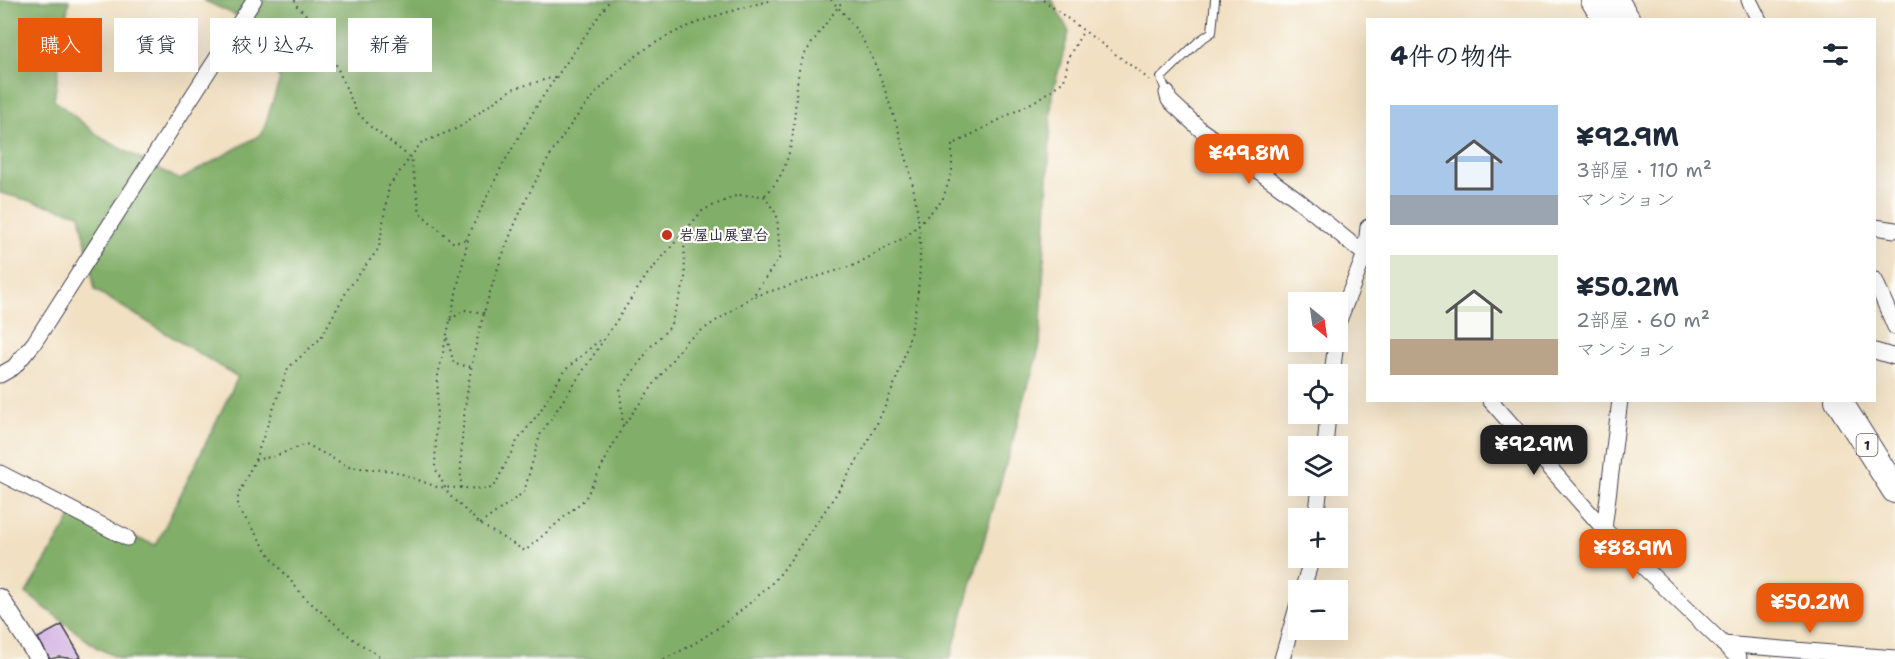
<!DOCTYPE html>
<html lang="ja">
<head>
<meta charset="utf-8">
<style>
  :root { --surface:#fff; --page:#f2f2f3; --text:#1f2937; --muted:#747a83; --accent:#ea580c }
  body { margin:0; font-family:"Shantell Sans","Klee One",sans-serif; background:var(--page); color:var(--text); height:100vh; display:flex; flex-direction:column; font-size:22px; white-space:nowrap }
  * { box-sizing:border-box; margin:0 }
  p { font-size:20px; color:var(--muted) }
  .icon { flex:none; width:33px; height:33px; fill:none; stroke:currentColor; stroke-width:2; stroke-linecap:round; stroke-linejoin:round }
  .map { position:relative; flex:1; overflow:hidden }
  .drawer { position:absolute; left:1366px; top:18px; width:510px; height:384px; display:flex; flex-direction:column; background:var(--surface); border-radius:0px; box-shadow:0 6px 24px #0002 }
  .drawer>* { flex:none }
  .top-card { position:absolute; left:18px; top:18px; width:570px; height:54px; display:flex; gap:12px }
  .needle { width:39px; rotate:151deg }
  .buttons { position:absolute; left:1288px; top:292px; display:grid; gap:12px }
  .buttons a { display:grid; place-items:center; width:60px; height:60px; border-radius:0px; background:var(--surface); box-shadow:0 6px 24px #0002; font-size:30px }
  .price { position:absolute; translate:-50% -51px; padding:0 14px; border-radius:12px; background:var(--accent); color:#fff; font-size:20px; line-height:39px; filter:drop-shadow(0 2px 3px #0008) }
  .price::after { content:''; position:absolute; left:50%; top:36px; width:18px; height:14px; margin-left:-9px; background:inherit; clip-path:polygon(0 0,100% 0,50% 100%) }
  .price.current { background:#222; color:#fff }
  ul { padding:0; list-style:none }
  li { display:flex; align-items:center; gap:18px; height:150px; padding:0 24px }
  li span { display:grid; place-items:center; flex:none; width:168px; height:120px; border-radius:0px; color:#555 }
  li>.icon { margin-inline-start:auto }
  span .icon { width:72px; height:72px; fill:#fffc; stroke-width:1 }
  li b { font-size:26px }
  h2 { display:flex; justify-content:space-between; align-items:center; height:72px; padding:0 24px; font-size:26px }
  .tag { padding:0 21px; border-radius:0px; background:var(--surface); box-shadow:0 6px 24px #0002; font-size:21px; line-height:54px }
  .tag.current { background:var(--accent); color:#fff }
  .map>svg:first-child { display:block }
  .forest { fill:#81ae67; stroke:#526851; stroke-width:1.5 }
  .building { fill:#d3b3e3 }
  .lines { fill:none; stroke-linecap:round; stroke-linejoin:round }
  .service-casing { stroke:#413e4f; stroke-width:10 }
  .minor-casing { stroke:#413e4f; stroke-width:17 }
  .tertiary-casing { stroke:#413e4f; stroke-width:20 }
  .trunk-casing { stroke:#413e4f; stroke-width:28 }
  .path { stroke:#413e4f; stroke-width:2; stroke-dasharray:1.5 4.5; stroke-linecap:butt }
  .service { stroke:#fff; stroke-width:8 }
  .minor { stroke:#fff; stroke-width:15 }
  .tertiary { stroke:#fff; stroke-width:18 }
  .trunk { stroke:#fff; stroke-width:26 }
  .poi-dot { fill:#c8321e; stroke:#fdfcf7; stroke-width:2 }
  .labels { text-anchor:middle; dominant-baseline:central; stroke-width:4.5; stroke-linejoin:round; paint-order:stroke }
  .shield { fill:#fdfcf7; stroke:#646373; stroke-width:1.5 }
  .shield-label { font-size:14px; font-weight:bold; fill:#22223b }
  .poi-label { font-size:15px; font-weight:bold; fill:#22223b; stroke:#fdfcf7; text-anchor:start }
</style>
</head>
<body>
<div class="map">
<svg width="1895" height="659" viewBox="0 0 1895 659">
  <rect width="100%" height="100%" fill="#fdfcf7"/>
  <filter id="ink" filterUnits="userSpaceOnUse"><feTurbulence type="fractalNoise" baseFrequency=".0167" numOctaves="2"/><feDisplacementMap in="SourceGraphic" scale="12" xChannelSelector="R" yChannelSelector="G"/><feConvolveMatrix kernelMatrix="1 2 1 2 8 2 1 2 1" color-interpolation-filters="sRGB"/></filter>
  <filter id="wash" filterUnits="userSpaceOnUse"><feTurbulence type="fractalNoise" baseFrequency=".008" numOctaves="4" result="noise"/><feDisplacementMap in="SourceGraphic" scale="24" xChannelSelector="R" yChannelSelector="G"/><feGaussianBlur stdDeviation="1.35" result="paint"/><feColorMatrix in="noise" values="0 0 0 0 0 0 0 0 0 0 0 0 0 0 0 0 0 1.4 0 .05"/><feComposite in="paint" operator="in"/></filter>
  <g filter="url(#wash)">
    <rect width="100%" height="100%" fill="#f1e0c2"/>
    <polygon class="forest" points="0,0 69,0 54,100 103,139 180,180 262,134 280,79 240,17 203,0 1052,0 1069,32 1052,94 1040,345 950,659 120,659 96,647 26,593 72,516 156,545 238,377 95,290 80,214 0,193"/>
    <g id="blocks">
      <polygon class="building" points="62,625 81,657 77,659 59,657 50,659 38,638"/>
    </g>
  </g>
  <g filter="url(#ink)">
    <use href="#blocks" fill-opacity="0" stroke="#413e4f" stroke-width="1.5"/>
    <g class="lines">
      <g class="service-casing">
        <polyline id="service" points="1167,93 1161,78 1199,41 1212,32 1215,0"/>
      </g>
      <g class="minor-casing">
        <g id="minor">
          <polyline points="1749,0 1759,20"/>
          <polyline points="1167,93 1169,100 1201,130 1297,199 1368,257"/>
          <polyline points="1875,227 1895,230"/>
          <polyline points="1875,280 1895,327"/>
          <polyline points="1338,323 1365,254 1368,227"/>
          <polyline points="1875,351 1895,357"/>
          <polyline points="0,375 14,367 34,343 254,0"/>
          <polyline points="1332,375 1336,342"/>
          <polyline points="1490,400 1604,529 1739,659"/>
          <polyline points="1325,447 1328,414"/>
          <polyline points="0,473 127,538"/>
          <polyline points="1316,519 1320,486"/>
          <polyline points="1604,529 1620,400"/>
          <polyline points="1302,591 1312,558"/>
          <polyline points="1723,644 1895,658"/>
          <polyline points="1282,659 1299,600"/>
        </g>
      </g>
      <g class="tertiary-casing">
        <polyline id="tertiary" points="0,598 39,659"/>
      </g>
      <g class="trunk-casing">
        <g id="trunk">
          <polyline points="1594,0 1606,20"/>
          <polyline points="1615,0 1627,20"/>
          <polyline points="1838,400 1895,490"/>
        </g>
      </g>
      <g class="path">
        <polyline points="295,0 295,4 315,23 328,46 356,111 371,127 411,158 420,213 454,243 468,239 438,375 435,468 449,495 480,524 525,551 585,499 623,426 686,341 753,296 780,257 777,215 764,196 738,195 703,210 647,275 540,435 524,492 480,524"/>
        <polyline points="1043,0 1150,80"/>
        <path d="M765,195c36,-33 26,-86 35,-130 4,-15 33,-50 43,-65"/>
        <polyline points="466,240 502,166 539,102 610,0"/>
        <polyline points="755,296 855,265 907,236 942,201 952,172 952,145 1035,101 1064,81 1069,56 1084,30"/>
        <polyline points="450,320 464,310 485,313"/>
        <polyline points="447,338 454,364 472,367"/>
        <polyline points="623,426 620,390 652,345 670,327 685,281 684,233"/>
        <polyline points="255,460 275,456 306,444 349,467 394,471 437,487 489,489 495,485 517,441 539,413 564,371 601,339"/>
        <path d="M461,488c-4,-141 58,-337 170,-428 42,-34 91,-47 142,-60"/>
        <polyline points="384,659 354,640 305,598 271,557 238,507 238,495 255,460 288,368 320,339 348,289 379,248 389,186 421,143 458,128 512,89 558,76"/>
        <path d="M664,659c39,-17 76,-46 107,-75 14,-14 26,-35 38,-51 59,-80 111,-175 111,-277 1,-48 -12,-97 -27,-142 -16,-48 -26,-78 -62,-114"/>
      </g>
      <use href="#service" class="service"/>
      <use href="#minor" class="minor"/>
      <use href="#tertiary" class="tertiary"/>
      <use href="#trunk" class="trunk"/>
    </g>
  </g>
  <circle class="poi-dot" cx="667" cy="235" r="6"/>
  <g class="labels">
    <rect class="shield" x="1856.5" y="434" width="21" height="22" rx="4.5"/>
    <g class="shield-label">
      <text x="1867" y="445">1</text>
    </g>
    <g class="poi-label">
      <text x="679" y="235">岩屋山展望台</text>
    </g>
  </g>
</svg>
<div class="buttons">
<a><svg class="needle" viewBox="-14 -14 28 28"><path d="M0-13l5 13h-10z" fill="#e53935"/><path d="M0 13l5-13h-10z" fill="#747a83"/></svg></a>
<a><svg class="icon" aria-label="locate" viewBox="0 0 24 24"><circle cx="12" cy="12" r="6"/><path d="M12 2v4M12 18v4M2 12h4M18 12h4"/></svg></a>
<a><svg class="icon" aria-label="layers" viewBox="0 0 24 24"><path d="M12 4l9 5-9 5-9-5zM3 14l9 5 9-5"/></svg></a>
<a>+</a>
<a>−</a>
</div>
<b class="price" style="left:1249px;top:185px">¥49.8M</b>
<b class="price current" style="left:1534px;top:476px">¥92.9M</b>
<b class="price" style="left:1633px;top:580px">¥88.9M</b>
<b class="price" style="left:1810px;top:634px">¥50.2M</b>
<div class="top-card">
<a class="tag current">購入</a>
<a class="tag">賃貸</a>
<a class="tag">絞り込み</a>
<a class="tag">新着</a>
</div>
<section class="drawer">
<h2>4件の物件<svg class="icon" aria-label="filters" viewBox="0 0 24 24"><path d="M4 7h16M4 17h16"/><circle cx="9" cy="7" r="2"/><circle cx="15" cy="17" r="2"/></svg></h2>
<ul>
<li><span style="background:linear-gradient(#a9c7e8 75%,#9aa5b1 0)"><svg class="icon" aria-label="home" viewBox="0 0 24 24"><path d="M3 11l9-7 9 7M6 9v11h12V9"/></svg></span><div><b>¥92.9M</b><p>3部屋 · 110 m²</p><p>マンション</p></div></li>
<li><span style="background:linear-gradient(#dfe7d0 70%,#b9a48a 0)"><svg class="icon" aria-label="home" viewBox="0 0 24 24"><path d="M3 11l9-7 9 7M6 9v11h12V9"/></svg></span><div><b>¥50.2M</b><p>2部屋 · 60 m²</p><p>マンション</p></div></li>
</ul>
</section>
</div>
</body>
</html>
